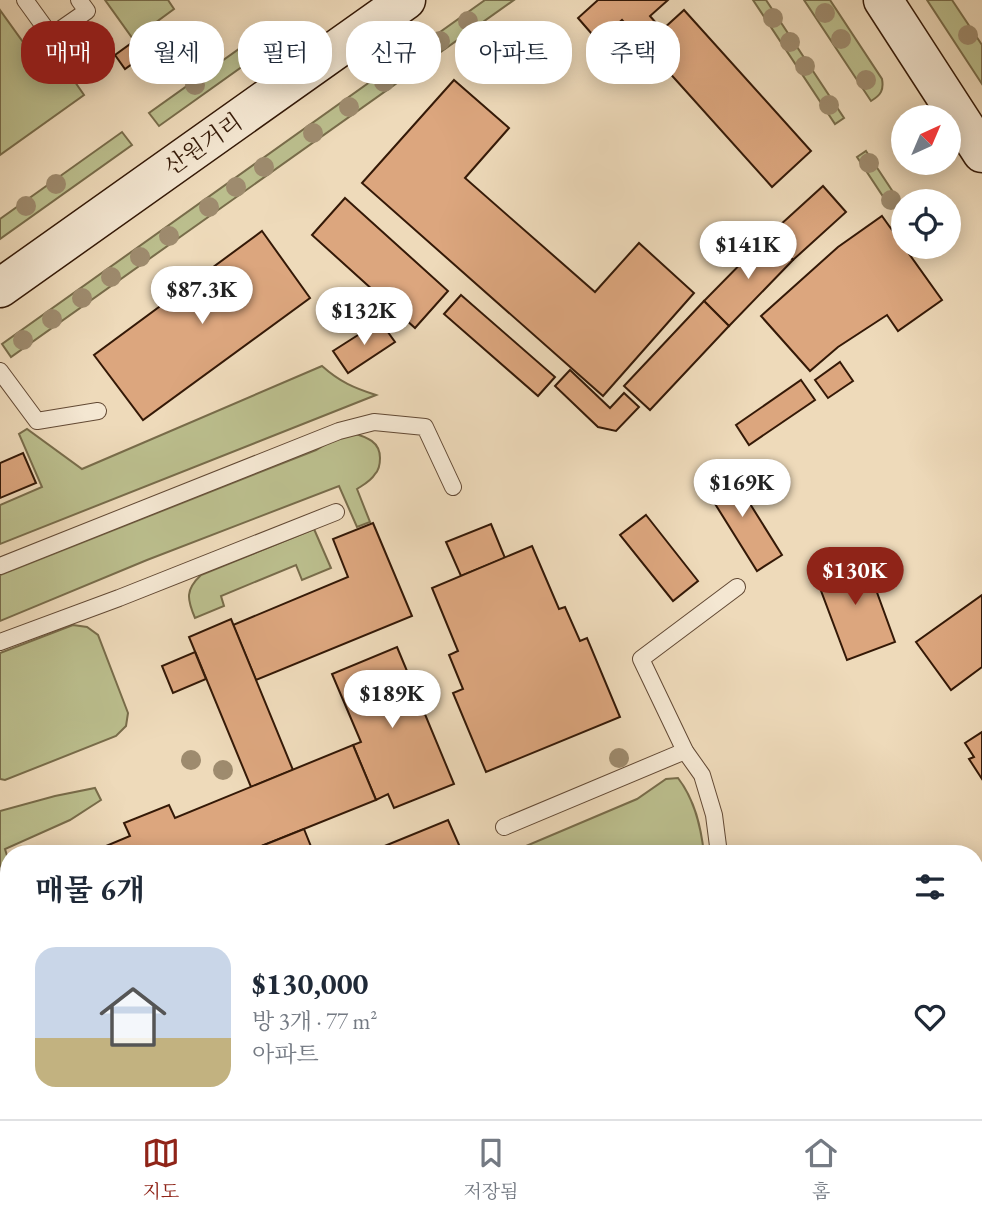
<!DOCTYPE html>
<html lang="ko">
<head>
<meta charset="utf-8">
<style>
  :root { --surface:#fff; --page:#f6f6f7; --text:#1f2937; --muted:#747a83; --line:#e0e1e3; --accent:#8f2418 }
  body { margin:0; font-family:"EB Garamond","Noto Serif KR",serif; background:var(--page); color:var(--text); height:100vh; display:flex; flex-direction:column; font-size:26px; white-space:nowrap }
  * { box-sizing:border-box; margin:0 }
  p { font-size:23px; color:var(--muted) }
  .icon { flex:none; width:38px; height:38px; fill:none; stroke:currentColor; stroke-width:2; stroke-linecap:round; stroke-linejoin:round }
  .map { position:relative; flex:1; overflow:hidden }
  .drawer { position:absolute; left:0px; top:845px; width:984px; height:275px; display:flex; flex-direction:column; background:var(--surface); border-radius:28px 28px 0 0; box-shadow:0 4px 18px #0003 }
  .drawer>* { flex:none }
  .hud { position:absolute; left:21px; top:21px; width:942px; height:63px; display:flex; gap:14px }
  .needle { width:46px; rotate:44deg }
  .controls { position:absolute; left:891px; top:105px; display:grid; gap:14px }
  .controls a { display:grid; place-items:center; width:70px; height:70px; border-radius:50%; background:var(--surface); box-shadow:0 4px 18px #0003; font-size:35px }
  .price { position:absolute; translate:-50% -60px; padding:0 16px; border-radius:24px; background:#fff; color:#222; font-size:23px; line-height:46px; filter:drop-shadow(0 2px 4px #0008) }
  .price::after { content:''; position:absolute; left:50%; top:42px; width:21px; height:16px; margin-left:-10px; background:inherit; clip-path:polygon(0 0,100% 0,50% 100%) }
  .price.current { background:var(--accent); color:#fff }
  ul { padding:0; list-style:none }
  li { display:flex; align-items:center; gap:21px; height:175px; padding:0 35px }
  li span { display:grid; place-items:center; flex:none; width:196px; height:140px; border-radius:21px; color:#555 }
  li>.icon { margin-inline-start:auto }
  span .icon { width:84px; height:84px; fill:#fffc; stroke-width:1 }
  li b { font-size:30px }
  h2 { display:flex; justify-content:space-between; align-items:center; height:84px; padding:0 35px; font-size:30px }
  .pill { padding:0 24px; border-radius:28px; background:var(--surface); box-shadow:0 4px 18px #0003; font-size:24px; line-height:63px }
  .pill.current { background:var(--accent); color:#fff }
  .tabs { display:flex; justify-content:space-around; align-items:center; height:98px; border-top:2px solid var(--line); background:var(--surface); font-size:19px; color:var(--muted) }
  .tabs a { display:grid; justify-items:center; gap:4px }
  .tabs .current { color:var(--accent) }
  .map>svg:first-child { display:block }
  .green { fill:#bbbe8d; stroke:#786c4a; stroke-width:2 }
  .building { fill:#dca67e; stroke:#341907; stroke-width:2 }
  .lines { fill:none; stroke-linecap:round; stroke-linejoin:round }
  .service-casing { stroke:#624934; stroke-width:18 }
  .secondary-casing { stroke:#341907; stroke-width:41 }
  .service { stroke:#f4e7d2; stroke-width:16 }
  .secondary { stroke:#f4e7d2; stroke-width:38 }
  .tree { fill:#9e8b6e }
  .labels { text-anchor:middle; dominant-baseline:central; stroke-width:5; stroke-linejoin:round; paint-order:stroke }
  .street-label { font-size:23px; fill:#341907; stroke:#f4e7d2 }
</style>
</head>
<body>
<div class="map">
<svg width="982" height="1119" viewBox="0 0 982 1119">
  <rect width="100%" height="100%" fill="#eedaba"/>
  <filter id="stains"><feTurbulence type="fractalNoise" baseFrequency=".00286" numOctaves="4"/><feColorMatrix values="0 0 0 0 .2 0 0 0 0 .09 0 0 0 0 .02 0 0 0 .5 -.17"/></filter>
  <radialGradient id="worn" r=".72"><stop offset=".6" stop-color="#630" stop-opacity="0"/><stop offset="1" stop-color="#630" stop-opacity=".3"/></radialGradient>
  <g class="green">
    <polygon points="105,0 168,0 174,9 133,39"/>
    <polygon points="485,0 514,0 11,357 2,344"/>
    <polygon points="753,0 766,0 844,118 835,124"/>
    <path d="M804,0h26l52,79c2,11 -1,16 -11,22z"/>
    <polygon points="927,0 952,0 982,45 982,84"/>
    <polygon points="0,10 41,67 57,56 84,95 0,155"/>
    <polygon points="257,36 267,49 159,126 149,113"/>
    <polygon points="122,132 132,145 0,239 0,219"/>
    <polygon points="866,151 899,201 890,207 857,157"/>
    <path d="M322,366c18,16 32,22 54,29l-376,149v-39l42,-18 -23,-53 8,-5 55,40z"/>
    <path d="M353,433c13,4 27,8 27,25 0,6 -1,12 -5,16 -4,7 -12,11 -18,15l13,33 -13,5 -18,-41 -192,74 -147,61v-46l316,-125 20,-12z"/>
    <path d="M314,529l17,39 -29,12 -6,-15 -75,31 3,10 -29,12c-8,-19 -10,-28 6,-43z"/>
    <polygon points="73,625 87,627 98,635 128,713 126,726 116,736 5,780 0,779 0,653"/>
    <path d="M678,778c17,22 23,49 26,76h-197l130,-55 29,-20z"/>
    <polygon points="95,788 101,800 70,820 5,849 9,862 9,1016 0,1012 0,811 55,796"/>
  </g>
  <g class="building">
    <polygon points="598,0 668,0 650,16 662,30 684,10 811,151 772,187 622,20 598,41 578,18"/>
    <polygon points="133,42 143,56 125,69 115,55"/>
    <polygon points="454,80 509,128 465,178 595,292 639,243 694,293 603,396 362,183"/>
    <polygon points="823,186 846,212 793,260 768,236"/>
    <polygon points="345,198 448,291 415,328 312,235"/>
    <polygon points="882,216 942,300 898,331 887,315 838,347 810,371 761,316 838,247"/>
    <polygon points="262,231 310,298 143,420 94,355"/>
    <polygon points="768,236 793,260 729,326 704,301"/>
    <polygon points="461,295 555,377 538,396 444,314"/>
    <polygon points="704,301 729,326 650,410 624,386"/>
    <polygon points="380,321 395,342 348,373 333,351"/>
    <polygon points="840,362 853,381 828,398 815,380"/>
    <polygon points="570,370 610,408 624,393 639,407 616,431 598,427 555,386"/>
    <polygon points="801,380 815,400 749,445 736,425"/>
    <polygon points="23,453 36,483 0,498 0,463"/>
    <polygon points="727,467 782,555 757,571 702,483"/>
    <polygon points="646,515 698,581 673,601 620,535"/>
    <polygon points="373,523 412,616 256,680 233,625 348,577 333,539"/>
    <polygon points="491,524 505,558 461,576 446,542"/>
    <polygon points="532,546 559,609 565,607 580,641 587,638 620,717 486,772 453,693 463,689 449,655 458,651 432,588"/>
    <polygon points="863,554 895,642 847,660 814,572"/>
    <polygon points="982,595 982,667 951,690 916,642"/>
    <polygon points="231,619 293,770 251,787 189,637"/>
    <polygon points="397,647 454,784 394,808 388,794 376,800 353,745 361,742 332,674"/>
    <polygon points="195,652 206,679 173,693 162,666"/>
    <polygon points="982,732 982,779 969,759 974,757 965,743"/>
    <polygon points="353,745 376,800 259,847 243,854 87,854 130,836 124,823 169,805 175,818"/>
    <polygon points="448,820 463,854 365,854"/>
    <polygon points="304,829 314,854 262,854 259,847"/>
    <polygon points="975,868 982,881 982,922 975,926"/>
    <polygon points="349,1111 474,1113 474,1119 349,1119"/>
    <polygon points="474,1113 631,1119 474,1119"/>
  </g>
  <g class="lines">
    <g class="service-casing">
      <g id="service">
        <polyline points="25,0 51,36 87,11 79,0"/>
        <polyline points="0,371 37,421 98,411"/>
        <polyline points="0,566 339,431 374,422 425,427 453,487"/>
        <polyline points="0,642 119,598 336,512"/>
        <polyline points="504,827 685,751"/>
        <polyline points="717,854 718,846 714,815 702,775 685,751 641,659 737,587"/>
        <polyline points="0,1022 9,1025"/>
      </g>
    </g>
    <g class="secondary-casing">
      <g id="secondary">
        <polyline points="883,0 982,153"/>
        <polyline points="0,288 406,0"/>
      </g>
    </g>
    <use href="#service" class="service"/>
    <use href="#secondary" class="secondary"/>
  </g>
  <g class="tree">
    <circle cx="825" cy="13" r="10"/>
    <circle cx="773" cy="18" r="10"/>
    <circle cx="468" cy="21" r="10"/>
    <circle cx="968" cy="35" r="10"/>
    <circle cx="841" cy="39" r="10"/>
    <circle cx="440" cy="41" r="10"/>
    <circle cx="790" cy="42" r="10"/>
    <circle cx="411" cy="62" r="10"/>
    <circle cx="805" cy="66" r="10"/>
    <circle cx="866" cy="80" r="10"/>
    <circle cx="384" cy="82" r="10"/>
    <circle cx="195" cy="85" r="10"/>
    <circle cx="829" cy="105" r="10"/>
    <circle cx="349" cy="107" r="10"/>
    <circle cx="313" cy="133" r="10"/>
    <circle cx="869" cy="163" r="10"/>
    <circle cx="264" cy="167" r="10"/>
    <circle cx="56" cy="184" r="10"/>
    <circle cx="236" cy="187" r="10"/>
    <circle cx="891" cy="200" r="10"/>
    <circle cx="26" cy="206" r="10"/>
    <circle cx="209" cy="207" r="10"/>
    <circle cx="169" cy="236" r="10"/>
    <circle cx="140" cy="257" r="10"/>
    <circle cx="111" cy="277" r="10"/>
    <circle cx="82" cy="298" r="10"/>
    <circle cx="52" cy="319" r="10"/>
    <circle cx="23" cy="340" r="10"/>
    <circle cx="619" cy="758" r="10"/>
    <circle cx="191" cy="760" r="10"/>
    <circle cx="223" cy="770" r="10"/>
  </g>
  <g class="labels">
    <g class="street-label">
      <text transform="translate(203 144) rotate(-35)">산원거리</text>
    </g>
  </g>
  <rect width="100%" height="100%" filter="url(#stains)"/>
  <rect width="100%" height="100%" fill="url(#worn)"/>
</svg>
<div class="controls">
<a><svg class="needle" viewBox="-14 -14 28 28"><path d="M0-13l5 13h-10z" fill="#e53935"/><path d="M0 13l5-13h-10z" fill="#747a83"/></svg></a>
<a><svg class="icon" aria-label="locate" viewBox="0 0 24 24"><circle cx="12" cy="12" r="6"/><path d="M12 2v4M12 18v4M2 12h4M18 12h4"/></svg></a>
</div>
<b class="price" style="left:748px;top:281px">$141K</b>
<b class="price" style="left:202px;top:326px">$87.3K</b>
<b class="price" style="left:364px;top:347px">$132K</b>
<b class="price" style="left:742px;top:519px">$169K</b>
<b class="price current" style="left:855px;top:607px">$130K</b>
<b class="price" style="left:392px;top:730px">$189K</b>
<div class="hud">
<a class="pill current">매매</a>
<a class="pill">월세</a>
<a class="pill">필터</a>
<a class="pill">신규</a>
<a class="pill">아파트</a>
<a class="pill">주택</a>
</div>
<section class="drawer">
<h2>매물 6개<svg class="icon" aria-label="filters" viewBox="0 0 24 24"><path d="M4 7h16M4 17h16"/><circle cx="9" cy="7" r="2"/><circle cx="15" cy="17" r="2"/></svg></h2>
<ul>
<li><span style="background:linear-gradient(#c9d6e8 65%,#c2b280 0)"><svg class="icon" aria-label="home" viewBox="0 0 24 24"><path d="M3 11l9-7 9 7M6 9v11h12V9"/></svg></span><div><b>$130,000</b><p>방 3개 · 77 m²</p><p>아파트</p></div><svg class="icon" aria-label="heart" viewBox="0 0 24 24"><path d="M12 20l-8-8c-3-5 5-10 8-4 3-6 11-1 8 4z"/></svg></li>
</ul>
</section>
</div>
<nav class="tabs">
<a class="current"><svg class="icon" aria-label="map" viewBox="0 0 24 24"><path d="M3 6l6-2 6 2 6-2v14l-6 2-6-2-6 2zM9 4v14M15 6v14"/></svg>지도</a>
<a><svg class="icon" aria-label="saved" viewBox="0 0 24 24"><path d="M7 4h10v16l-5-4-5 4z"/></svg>저장됨</a>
<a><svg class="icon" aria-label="home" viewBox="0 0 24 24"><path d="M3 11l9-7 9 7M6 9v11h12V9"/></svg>홈</a>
</nav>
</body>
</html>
